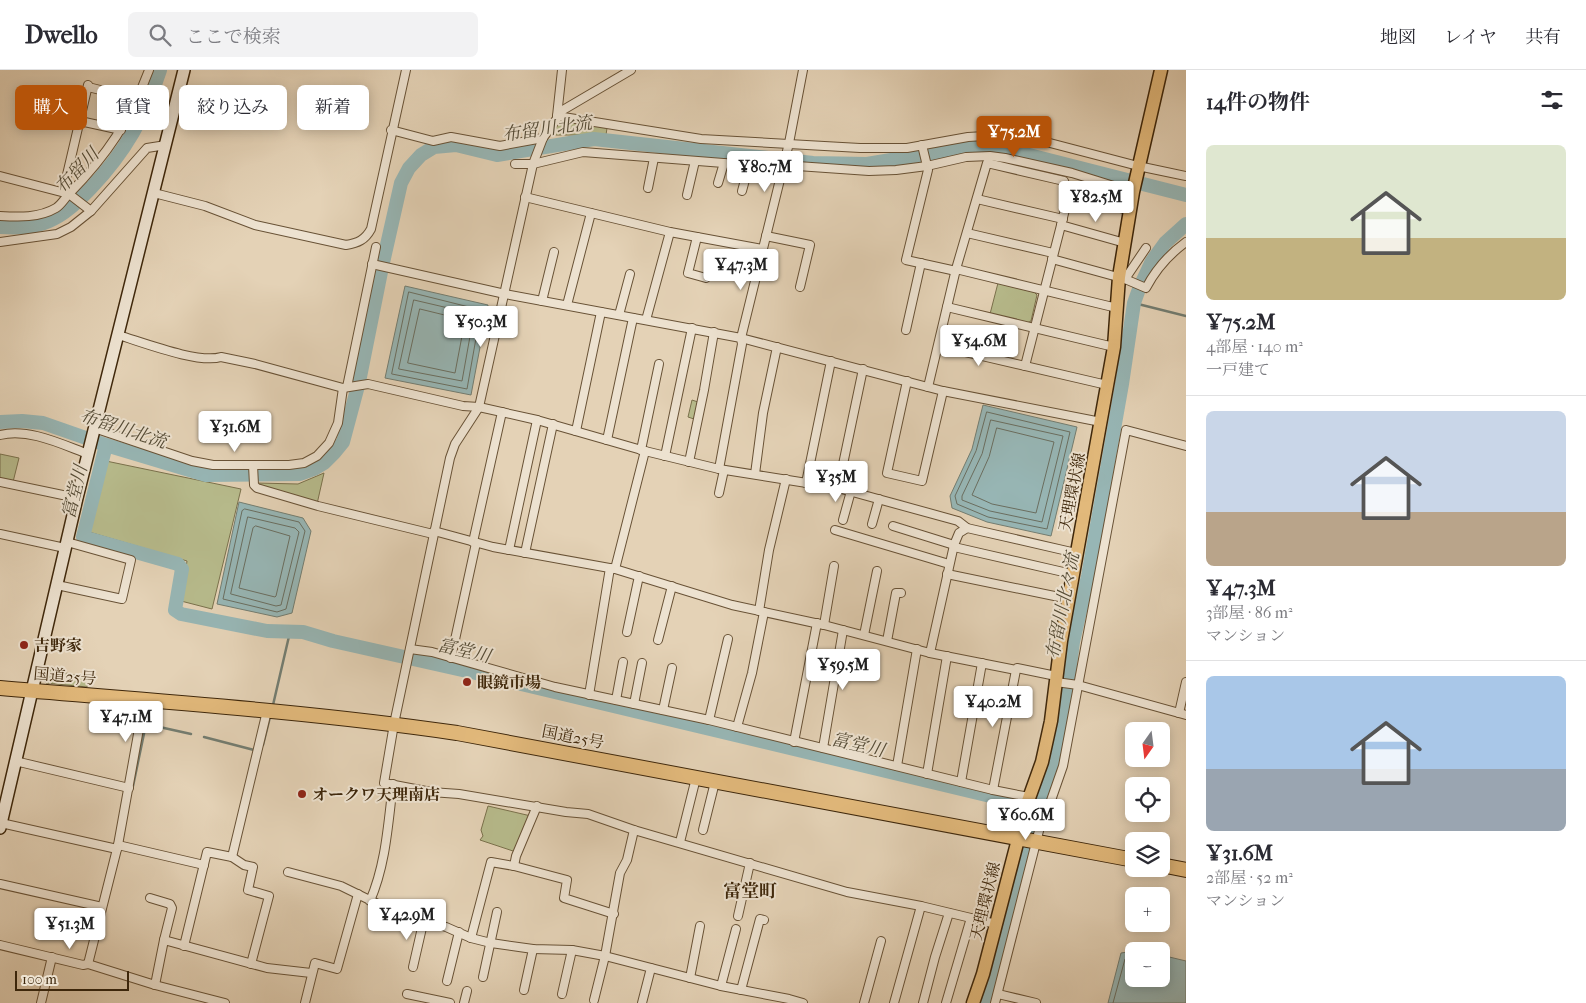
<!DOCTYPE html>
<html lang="ja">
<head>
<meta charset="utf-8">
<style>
  :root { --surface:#fff; --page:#f2f2f3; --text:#2b2b33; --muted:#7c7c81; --line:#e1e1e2; --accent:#b45309 }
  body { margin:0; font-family:"IM FELL French Canon","Noto Serif JP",serif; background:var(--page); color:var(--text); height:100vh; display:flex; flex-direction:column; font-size:19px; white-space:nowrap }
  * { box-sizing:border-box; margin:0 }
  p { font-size:16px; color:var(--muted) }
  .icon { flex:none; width:28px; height:28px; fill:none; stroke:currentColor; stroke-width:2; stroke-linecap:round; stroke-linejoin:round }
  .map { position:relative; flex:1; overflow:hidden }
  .drawer { display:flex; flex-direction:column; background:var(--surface); width:400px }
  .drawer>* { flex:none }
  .hud { position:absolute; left:15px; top:15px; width:475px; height:45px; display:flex; gap:10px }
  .needle { width:32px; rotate:194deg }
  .controls { position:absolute; left:1125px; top:652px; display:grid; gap:10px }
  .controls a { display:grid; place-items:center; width:45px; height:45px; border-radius:8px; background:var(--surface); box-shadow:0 2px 12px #0003; font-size:25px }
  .scale { position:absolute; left:15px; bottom:12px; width:114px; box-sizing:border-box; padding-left:5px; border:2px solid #3e270b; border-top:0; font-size:14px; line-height:18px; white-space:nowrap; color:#3e270b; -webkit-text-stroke:4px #ede2d0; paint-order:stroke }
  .price { position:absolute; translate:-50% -42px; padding:0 11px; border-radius:5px; background:#fff; color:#222; font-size:16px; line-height:32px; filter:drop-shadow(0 1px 2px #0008) }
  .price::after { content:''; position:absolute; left:50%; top:30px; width:15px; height:11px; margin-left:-8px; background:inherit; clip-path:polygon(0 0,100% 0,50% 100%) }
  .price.active { background:var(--accent); color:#fff }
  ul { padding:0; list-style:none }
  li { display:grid; align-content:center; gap:10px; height:265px; padding:0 20px }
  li+li { border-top:1px solid var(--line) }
  li span { display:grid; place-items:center; height:155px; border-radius:8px; color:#555 }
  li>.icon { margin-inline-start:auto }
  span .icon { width:90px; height:90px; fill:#fffc; stroke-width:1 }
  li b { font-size:21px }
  h2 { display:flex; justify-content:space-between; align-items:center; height:60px; padding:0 20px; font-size:21px }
  .chip { padding:0 18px; border-radius:8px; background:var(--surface); box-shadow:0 2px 12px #0003; font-size:18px; line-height:45px }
  .chip.active { background:var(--accent); color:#fff }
  header { display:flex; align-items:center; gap:30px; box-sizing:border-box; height:70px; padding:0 25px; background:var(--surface); border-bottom:1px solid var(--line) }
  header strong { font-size:24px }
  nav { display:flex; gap:28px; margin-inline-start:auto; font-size:18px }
  .search { width:350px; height:45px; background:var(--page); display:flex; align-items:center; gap:12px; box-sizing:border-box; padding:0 18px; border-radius:8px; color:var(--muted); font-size:19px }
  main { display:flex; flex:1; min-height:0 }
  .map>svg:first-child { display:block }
  .green { fill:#b7bb8c; stroke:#7a714c }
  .water { fill:#97b6b5; stroke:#737d71 }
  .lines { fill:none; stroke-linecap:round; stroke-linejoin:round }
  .shore { stroke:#6a6e60; stroke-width:1 }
  .stream { stroke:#737d71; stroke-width:2.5 }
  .river { stroke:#97b6b5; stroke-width:14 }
  .street-casing { stroke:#685236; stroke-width:10 }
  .secondary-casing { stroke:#3e270b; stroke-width:14 }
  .primary-casing { stroke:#3e270b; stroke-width:15 }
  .highway-casing { stroke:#3e270b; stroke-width:16 }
  .street { stroke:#ede2d0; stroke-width:8 }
  .secondary { stroke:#ede2d0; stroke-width:11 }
  .primary { stroke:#e2b97b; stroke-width:12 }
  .highway { stroke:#e2b97b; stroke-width:14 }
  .poi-dot { fill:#8f2418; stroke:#ede2d0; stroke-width:2 }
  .labels { text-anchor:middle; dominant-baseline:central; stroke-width:4; stroke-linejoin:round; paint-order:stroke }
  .street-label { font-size:16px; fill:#3e270b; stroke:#ede2d0 }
  .poi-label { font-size:16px; font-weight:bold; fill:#3e270b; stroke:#ede2d0; text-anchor:start }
  .water-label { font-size:18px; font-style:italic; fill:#544b36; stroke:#ede2d0 }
  .neighbourhood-label { font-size:18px; font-weight:bold; fill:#3e270b; stroke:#ede2d0 }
</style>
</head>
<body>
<header>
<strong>Dwello</strong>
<div class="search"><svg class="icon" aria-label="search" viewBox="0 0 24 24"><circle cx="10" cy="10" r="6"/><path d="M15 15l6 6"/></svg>ここで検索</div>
<nav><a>地図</a><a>レイヤ</a><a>共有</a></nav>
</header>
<main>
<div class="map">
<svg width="1186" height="933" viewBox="0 0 1186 933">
  <rect width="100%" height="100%" fill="#e4d2b6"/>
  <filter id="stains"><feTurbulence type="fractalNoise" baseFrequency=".004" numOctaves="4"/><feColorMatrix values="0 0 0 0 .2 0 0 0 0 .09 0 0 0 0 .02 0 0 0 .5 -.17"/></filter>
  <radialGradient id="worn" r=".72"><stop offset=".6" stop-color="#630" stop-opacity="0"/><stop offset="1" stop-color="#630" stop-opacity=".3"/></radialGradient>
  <g class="green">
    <polygon points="559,50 607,58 606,65 552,65 550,63"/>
    <polygon points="998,213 1034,222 1037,225 1031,251 1027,253 990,244"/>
    <polygon points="692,330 698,332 694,349 688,347"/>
    <polygon points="0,384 19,388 13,412 0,409"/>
    <polygon points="106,391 241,419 212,539 181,531 187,491 89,462"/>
    <polygon points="324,403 317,434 258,417 257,413 298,414"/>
    <polygon points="47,599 89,608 87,617 46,613 44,610"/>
    <polygon points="488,736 531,746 516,782 480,770 483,766 481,760"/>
  </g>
  <g class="water">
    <polygon points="405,216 488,235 471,325 385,308"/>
    <polygon points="983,335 1077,357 1051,466 987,452 952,438 950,426 972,379"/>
    <polygon points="239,432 303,448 311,461 292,543 277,547 217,534"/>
    <polygon points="1134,881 1134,909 1161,909 1161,885 1186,891 1186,933 1108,933 1121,883"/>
  </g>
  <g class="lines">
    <g class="shore">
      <polygon points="409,222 481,240 467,319 392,304"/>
      <polygon points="414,230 474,244 462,311 399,299"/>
      <polygon points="420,239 465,250 455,303 408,293"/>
      <polygon points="987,342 1070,362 1047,459 988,447 957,434 955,426 976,381"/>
      <polygon points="991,350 1063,366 1042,452 990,441 962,430 962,426 982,384"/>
      <polygon points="997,358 1054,372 1036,443 992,434 972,425 989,387"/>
      <polygon points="245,439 299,452 305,461 286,539 277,542 223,529 242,441"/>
      <polygon points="248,447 295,458 299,462 281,535 276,536 231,524"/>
      <polygon points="256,456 290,466 276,526 275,527 239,518 253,458"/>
      <polyline points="1113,933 1125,889 1134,886"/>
    </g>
    <g class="stream">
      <polyline points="1134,233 1186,246"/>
      <polyline points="273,635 290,562"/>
      <polyline points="204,667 254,680"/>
      <polyline points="263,675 270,647"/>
      <polyline points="133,716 146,654 191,664"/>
    </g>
    <g class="river">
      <path d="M0,157c17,1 33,1 49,-6 17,-7 29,-20 42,-33 34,-36 54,-71 69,-118"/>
      <polyline points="0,352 22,351 43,353 106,375 206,405 300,404 314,399 324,393 334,383 343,372 359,312 382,197 401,113 409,98 421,85 434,77 456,75 497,85 594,69 813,93 867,94 957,79 976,77 1005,79 1186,125"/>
      <polyline points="106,375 83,467 178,494 182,499 175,540 181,544 267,561 303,562 333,571 480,604 1037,737"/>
      <polyline points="984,933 1037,737 1052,700 1062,659 1073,572 1088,506 1122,314 1134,233 1139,219 1152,191 1165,173 1186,154"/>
    </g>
    <g class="street-casing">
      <g id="street">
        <polyline points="631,0 563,40 543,68 533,94 479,337 455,374 450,388 394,654 384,713 431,722 459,724 566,742 588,744 634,760 847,822 921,836 996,854"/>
        <polyline points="88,17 137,29"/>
        <polyline points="557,46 701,69 860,78 907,78 968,67 1001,65 1027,67 1138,96 1186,106"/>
        <polyline points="557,46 562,0"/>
        <polyline points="80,51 121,60"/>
        <polyline points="391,60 433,71 451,67 500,76 543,68"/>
        <polyline points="922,75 928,100 906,190 956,201"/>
        <polyline points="515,94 533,94 583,82 749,95 783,95 869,101 896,100 927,96 966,87 990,86 1005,88 1072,103 1133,122"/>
        <polyline points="0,106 69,124 91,141"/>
        <polyline points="718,113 724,93"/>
        <polyline points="648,118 654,88"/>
        <polyline points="742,121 749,95"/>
        <polyline points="63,122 88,15"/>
        <path d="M154,123l51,13 50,19 91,20c12,-2 19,-5 25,-16l35,-159"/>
        <polyline points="1069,124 1131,141"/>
        <polyline points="687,125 695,91"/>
        <polyline points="525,127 670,162 762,179"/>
        <polyline points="977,129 1063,149"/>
        <path d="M0,146c19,1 39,2 56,-8 5,-3 9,-10 13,-14 38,-39 61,-73 80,-124"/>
        <polyline points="1061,155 1125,173"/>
        <polyline points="967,163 1053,183"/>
        <polyline points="766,166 810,175 800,217"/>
        <polyline points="697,167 688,203 706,208"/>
        <polyline points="0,172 57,164 71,157 91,141 147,78 166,75"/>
        <path d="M1052,189l73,20 21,9c10,-19 22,-33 40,-46"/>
        <polyline points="372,194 505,224 741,268 943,321 1101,352"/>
        <polyline points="956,199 1117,238"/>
        <polyline points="1125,209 1146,178"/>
        <polyline points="542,231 554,182"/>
        <polyline points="567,235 591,143"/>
        <polyline points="947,237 1114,277"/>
        <polyline points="619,245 630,204"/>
        <polyline points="646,250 670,162"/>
        <polyline points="906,260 921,193"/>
        <path d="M118,265c24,7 80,29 103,22l34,7 88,24 25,-4 95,22 16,1 58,13 108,31 74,18 119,19 120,33 9,7 -8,5 -5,12 -24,108"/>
        <polyline points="939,276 1107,315"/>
        <polyline points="907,311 887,403 922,411 943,321"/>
        <polyline points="347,317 376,177"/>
        <polyline points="928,317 956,199 987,93 1064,111 1069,124 1025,296"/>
        <polyline points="94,358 192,391 213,395 289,395 304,393 317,386 329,373 338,353 343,318"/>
        <polyline points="576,361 601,242"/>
        <path d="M0,365c29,-7 61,9 88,19"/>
        <polyline points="607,370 633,248"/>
        <polyline points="641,380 659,294"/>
        <polyline points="665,386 692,258"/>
        <polyline points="689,392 704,320 714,262"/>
        <polyline points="253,395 254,415 257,418 318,436 433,464"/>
        <polyline points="719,399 742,274 741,268 789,73 803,0"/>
        <polyline points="755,404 763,343 777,277"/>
        <polyline points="0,412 77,428"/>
        <polyline points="806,413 831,291"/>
        <polyline points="838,418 863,299"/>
        <polyline points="719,423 724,400"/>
        <polyline points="843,450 851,421"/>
        <polyline points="872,454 879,429"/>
        <polyline points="893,456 954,475"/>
        <polyline points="967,458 1076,483"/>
        <polyline points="835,460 949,494"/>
        <polyline points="434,461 493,477 615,499 732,535 824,555 930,583 1016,600 1017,598 1056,606"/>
        <polyline points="0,464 65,478"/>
        <polyline points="473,472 502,342"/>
        <polyline points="954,477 1072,504"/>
        <polyline points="509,480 537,350"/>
        <polyline points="525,483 553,354"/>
        <polyline points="615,499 645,381"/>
        <polyline points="947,504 1069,529"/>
        <polyline points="57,515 122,529 131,490 67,472"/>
        <polyline points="759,541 769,480 786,409"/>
        <polyline points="824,555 834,496"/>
        <polyline points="627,562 639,506"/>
        <polyline points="864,565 877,501"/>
        <polyline points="658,570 672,516"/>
        <polyline points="887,571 896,523 901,523"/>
        <polyline points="410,579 432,582 555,617 709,650 993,720 1029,727"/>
        <polyline points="451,588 476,473"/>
        <polyline points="1056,612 1078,615 1186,645"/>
        <polyline points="589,625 610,498"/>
        <polyline points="616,630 623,592"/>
        <polyline points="634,634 642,593"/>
        <polyline points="663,640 672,598"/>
        <polyline points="1179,643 1186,612"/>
        <polyline points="709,650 728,569"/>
        <polyline points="737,657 752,603 764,542"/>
        <polyline points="794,672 817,553"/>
        <polyline points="823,678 843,560"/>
        <polyline points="15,691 129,718"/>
        <polyline points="897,696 917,579"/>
        <polyline points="927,704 947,586"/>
        <polyline points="961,712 982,593"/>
        <polyline points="993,720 1016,600"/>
        <polyline points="1,753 117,779"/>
        <polyline points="703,760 715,712"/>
        <polyline points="680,772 696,708"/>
        <polyline points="118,775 204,795"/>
        <polyline points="232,787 267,641"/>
        <polyline points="514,796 516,786 537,736"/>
        <polyline points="288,802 341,816 386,838 446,857 471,868 491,873 533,879 572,880 605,886 721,916 789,929 803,933"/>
        <polyline points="0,814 102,837"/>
        <polyline points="150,828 170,834 172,838 164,870"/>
        <path d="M370,831c16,-37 18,-77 23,-117"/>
        <polyline points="738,846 750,793"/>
        <polyline points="471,868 491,792 514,796 567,810 564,828 614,844"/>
        <polyline points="0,875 83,895 88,894 155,915 225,933"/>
        <polyline points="184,876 207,782 232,787 244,795 253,797 248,820 269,826 251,894"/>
        <polyline points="88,894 118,775 144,631"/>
        <polyline points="413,897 424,849"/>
        <polyline points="483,907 497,842"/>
        <polyline points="690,908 700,856"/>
        <polyline points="447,911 459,862"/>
        <polyline points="155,915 164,870 267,898 311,903"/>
        <polyline points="721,916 736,859"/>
        <polyline points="524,920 533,879"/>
        <polyline points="741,920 760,849 764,850"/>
        <polyline points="407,924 450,933"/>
        <polyline points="562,924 572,880"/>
        <polyline points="998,924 1036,933"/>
        <polyline points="594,930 605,886 620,803 627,790 634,760"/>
        <polyline points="41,933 52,887"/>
        <polyline points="305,933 315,893 337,899 358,824"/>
        <polyline points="464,933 467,921"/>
        <polyline points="642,933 651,898"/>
        <polyline points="864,933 881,871"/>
        <polyline points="894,933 921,836"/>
        <polyline points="923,933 935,887 949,843"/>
        <polyline points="946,933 971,848"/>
        <polyline points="995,933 1042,749 1048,739 1063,696 1126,360 1186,376"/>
      </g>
    </g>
    <g class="secondary-casing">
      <polyline id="secondary" points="0,758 77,428 184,0"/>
    </g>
    <g class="primary-casing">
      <polyline id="primary" points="973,933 983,904 1028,731 1042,692 1051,651 1061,571 1114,277 1119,207 1133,122 1161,0"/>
    </g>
    <g class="highway-casing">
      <g id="highway">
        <path d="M0,618c153,13 306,23 457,45l677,127"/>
        <polyline points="1161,795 1186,800"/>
      </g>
    </g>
    <use href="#street" class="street"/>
    <use href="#secondary" class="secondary"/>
    <use href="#primary" class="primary"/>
    <use href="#highway" class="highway"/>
  </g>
  <g class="poi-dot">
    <circle cx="24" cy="575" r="5"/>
    <circle cx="467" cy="612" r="5"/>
    <circle cx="302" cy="724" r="5"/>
  </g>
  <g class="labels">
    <g class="street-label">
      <text transform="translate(1072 422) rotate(-79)">天理環状線</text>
      <text transform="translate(65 606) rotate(5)">国道25号</text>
      <text transform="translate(573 667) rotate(11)">国道25号</text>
      <text transform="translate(985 831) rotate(-76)">天理環状線</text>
    </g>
    <g class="poi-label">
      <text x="34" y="575">吉野家</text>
      <text x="477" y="612">眼鏡市場</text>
      <text x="312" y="724">オークワ天理南店</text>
    </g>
    <g class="water-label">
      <text transform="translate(547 59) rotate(-8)">布留川北流</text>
      <text transform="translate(77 101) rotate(-46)">布留川</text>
      <text transform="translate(123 359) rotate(18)">布留川北流</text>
      <text transform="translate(75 422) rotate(-76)">富堂川</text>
      <text transform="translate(1063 536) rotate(-79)">布留川北々流</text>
      <text transform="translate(464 581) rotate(13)">富堂川</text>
      <text transform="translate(858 675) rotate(13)">富堂川</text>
    </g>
    <g class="neighbourhood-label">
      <text x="750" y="821">富堂町</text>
    </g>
  </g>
  <rect width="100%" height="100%" filter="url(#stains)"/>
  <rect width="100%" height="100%" fill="url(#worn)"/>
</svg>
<div class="controls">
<a><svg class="needle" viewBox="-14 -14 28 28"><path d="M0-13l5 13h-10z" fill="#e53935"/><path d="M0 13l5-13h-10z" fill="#7c7c81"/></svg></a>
<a><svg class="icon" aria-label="locate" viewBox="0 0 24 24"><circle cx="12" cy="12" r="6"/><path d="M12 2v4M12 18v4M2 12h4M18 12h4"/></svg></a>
<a><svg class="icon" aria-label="layers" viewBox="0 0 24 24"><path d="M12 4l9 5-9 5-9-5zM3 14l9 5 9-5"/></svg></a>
<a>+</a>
<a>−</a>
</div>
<div class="scale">100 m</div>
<b class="price active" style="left:1014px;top:88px">¥75.2M</b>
<b class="price" style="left:765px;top:123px">¥80.7M</b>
<b class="price" style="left:1096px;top:153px">¥82.5M</b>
<b class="price" style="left:741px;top:221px">¥47.3M</b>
<b class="price" style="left:481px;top:278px">¥50.3M</b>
<b class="price" style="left:979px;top:297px">¥54.6M</b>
<b class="price" style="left:235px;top:383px">¥31.6M</b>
<b class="price" style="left:836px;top:433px">¥35M</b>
<b class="price" style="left:843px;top:621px">¥59.5M</b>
<b class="price" style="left:993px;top:658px">¥40.2M</b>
<b class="price" style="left:126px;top:673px">¥47.1M</b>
<b class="price" style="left:1026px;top:771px">¥60.6M</b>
<b class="price" style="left:407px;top:871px">¥42.9M</b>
<b class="price" style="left:70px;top:880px">¥51.3M</b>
<div class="hud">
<a class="chip active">購入</a>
<a class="chip">賃貸</a>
<a class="chip">絞り込み</a>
<a class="chip">新着</a>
</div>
</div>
<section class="drawer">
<h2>14件の物件<svg class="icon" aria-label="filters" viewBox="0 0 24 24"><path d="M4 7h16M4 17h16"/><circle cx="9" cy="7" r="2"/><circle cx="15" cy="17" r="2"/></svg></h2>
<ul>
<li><span style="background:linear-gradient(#dfe7d0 60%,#c2b280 0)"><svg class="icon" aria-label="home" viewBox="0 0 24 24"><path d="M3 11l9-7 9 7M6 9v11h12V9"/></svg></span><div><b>¥75.2M</b><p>4部屋 · 140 m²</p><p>一戸建て</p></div></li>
<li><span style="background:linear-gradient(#c9d6e8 65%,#b9a48a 0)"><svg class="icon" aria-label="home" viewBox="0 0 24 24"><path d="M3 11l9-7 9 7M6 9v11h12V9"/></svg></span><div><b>¥47.3M</b><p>3部屋 · 86 m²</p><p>マンション</p></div></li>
<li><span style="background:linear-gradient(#a9c7e8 60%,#9aa5b1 0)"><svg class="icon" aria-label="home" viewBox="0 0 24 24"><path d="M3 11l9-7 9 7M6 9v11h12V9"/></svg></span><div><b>¥31.6M</b><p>2部屋 · 52 m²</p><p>マンション</p></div></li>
</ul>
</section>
</main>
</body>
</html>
